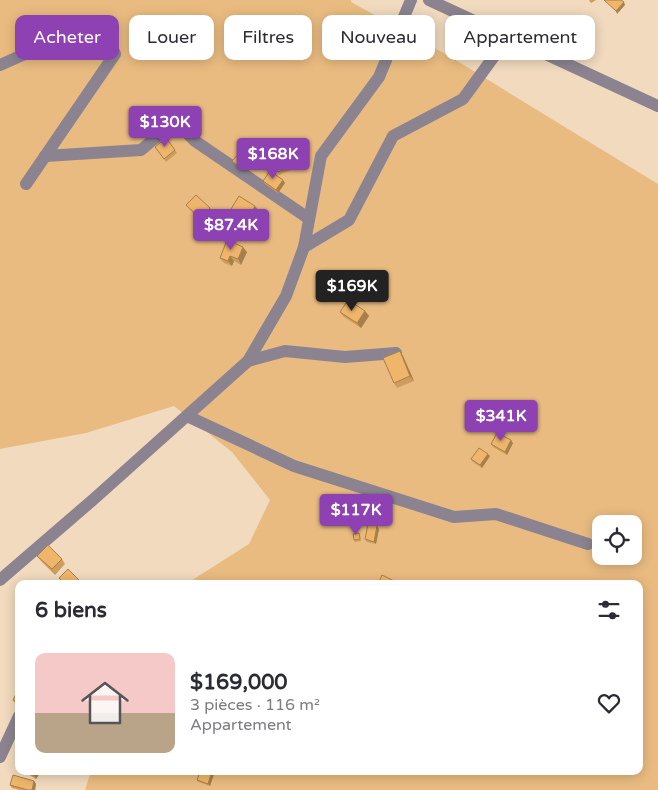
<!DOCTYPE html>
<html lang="fr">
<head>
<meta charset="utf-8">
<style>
  :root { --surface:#fff; --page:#f7f7f7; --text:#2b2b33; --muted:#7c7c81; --line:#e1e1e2; --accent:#8d41b3 }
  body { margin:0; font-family:"Varela Round",sans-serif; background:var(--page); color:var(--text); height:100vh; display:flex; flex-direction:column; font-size:19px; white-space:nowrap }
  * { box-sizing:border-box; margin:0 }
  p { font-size:16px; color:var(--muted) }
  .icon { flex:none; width:28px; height:28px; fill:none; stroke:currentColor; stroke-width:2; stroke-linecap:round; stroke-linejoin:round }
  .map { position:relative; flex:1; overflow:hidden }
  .details { position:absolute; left:15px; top:580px; width:628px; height:195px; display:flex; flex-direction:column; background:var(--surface); border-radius:10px; box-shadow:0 2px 12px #0003 }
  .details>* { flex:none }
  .top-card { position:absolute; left:15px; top:15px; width:629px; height:45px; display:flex; gap:10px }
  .fabs { position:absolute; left:592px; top:515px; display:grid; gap:10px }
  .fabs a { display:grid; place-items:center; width:50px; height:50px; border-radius:10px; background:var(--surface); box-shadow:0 2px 12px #0003; font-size:25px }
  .price { position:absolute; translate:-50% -42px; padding:0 11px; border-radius:5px; background:var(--accent); color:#fff; font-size:16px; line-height:32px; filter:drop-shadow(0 1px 2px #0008) }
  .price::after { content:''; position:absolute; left:50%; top:30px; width:15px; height:11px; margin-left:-8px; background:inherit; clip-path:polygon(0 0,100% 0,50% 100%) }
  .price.on { background:#222; color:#fff }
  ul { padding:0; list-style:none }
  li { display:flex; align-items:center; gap:15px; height:125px; padding:0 20px }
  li+li { border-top:1px solid var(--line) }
  li span { display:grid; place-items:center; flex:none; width:140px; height:100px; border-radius:10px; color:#555 }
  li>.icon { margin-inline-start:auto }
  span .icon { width:60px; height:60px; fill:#fffc; stroke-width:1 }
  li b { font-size:21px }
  h2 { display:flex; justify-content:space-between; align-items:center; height:60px; padding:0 20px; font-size:21px }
  .pill { padding:0 18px; border-radius:10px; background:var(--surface); box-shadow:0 2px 12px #0003; font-size:18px; line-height:45px }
  .pill.on { background:var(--accent); color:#fff }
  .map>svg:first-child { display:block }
  .green { fill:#e9bb80; fill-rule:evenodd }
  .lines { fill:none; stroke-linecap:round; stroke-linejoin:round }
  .minor { stroke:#8b8490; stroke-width:12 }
  .wall { fill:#ce9d5c }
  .shaded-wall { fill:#a77f4b }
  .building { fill:#efb66b; stroke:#a77f4b }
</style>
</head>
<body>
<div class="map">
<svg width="658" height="790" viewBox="0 0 658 790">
  <rect width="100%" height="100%" fill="#f1dabe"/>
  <path class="green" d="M0,0h351v2l98,54 209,128v606h-573l6,-19h548v-187h-453l63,-40 21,-44 -38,-48 -58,-46 -88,27 -86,16zM601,524h33v32h-33z"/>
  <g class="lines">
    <g class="minor">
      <polyline points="429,0 658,106"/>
      <polyline points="0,65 63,37 109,40 115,54 26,184"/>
      <polyline points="166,112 195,141 308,218"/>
      <polyline points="45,156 141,150 175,121"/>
      <polyline points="304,247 349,220 393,136 463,99 508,37"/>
      <polyline points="248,361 285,351 345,357 396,353"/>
      <polyline points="187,416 294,466 454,517 496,514 588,544"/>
      <polyline points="0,580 95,498 248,361 286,296 304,247 321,156 379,77 411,0"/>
      <polyline points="0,757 19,716"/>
    </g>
  </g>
  <g class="wall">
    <polygon points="589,0 596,0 591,3"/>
    <polygon points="166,138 177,153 166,162 155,147"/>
    <polygon points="289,164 291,170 279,175 278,172"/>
    <polygon points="263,181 285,183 278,193 265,184"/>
    <polygon points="186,205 210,208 214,213 204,224 190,210"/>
    <polygon points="231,209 259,211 251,224 235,214"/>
    <polygon points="247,252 241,265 234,261 232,266 224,263 220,258"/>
    <polygon points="365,311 369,316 361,328 344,317 340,312"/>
    <polygon points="400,351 403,356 414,381 397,388 394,383"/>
    <polygon points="513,443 507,455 493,447 491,444"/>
    <polygon points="490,456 482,468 473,462 471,459"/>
    <polygon points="379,529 376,544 367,542 365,539"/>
    <polygon points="359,533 360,535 361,541 355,542 354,540"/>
    <polygon points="37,556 62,559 65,564 55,575 41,561"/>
    <polygon points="19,688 19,706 16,705 13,700"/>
    <polygon points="23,771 41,771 36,779"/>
    <polygon points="189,771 197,771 197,772 191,773"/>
    <polygon points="200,771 215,771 210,786 199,782 197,780"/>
    <polygon points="34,781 36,784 35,790 20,790 12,788 10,785"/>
  </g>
  <g class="shaded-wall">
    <polygon points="624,2 625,5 617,14 616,11"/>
    <polygon points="249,158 251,161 242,171 240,168"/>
    <polygon points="283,180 285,183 278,193 276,190"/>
    <polygon points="255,206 259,211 251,224 248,219"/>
    <polygon points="243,247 247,252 241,265 238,259"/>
    <polygon points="230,256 234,261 232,266 228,261"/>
    <polygon points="365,311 369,316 361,328 357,323"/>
    <polygon points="400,351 403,356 414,381 410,376"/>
    <polygon points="511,440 513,443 507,455 505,452"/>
    <polygon points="488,454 490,456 482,468 480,465"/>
    <polygon points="377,526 379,529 376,544 374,542"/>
    <polygon points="37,771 41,771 36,779 35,776"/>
    <polygon points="212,771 215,771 210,786 208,784"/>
    <polygon points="34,781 36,784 35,790 32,790"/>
  </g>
  <g class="building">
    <polygon points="604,0 621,0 624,2 616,11"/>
    <polygon points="166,138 175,150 164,159 155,147"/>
    <polygon points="241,151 249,158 240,168 232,161"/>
    <polygon points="287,162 289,168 278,172 275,166"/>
    <polygon points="270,171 283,180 276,190 263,181"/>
    <polygon points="196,195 210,208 200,218 186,205"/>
    <polygon points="239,196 255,206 248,219 231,209"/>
    <polygon points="227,240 243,247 238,259 230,256 228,261 220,258"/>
    <polygon points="348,300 365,311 357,323 340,312"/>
    <polygon points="400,351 410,376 394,383 383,358"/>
    <polygon points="497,433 511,440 505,452 491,444"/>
    <polygon points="479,448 488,454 480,465 471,459"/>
    <polygon points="368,524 377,526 374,542 365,539"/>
    <polygon points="359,533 360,539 354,540 353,534"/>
    <polygon points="48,545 62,559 52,569 37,556"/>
    <polygon points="68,569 80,581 77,584 65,584 59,578"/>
    <polygon points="382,575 396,582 395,584 378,584"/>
    <polygon points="19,688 19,703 13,700"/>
    <polygon points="25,771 37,771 35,776"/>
    <polygon points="200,771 212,771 208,784 197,780"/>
    <polygon points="13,775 34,781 32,790 28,790 10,785"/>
  </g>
</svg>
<div class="fabs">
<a><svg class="icon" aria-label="locate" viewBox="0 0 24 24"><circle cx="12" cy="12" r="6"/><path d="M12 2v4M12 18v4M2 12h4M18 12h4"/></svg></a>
</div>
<b class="price" style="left:165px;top:148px">$130K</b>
<b class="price" style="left:273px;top:180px">$168K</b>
<b class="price" style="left:231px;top:251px">$87.4K</b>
<b class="price on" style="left:352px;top:312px">$169K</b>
<b class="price" style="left:501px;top:442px">$341K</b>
<b class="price" style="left:356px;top:536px">$117K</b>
<div class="top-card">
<a class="pill on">Acheter</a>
<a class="pill">Louer</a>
<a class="pill">Filtres</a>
<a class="pill">Nouveau</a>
<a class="pill">Appartement</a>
</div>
<section class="details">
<h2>6 biens<svg class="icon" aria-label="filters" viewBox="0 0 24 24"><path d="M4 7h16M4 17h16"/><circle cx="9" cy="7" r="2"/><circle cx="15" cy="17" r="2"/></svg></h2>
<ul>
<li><span style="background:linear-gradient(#f6c9c9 60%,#b9a48a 0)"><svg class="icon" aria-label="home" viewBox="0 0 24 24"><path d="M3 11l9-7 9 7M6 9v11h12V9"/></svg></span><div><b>$169,000</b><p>3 pièces · 116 m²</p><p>Appartement</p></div><svg class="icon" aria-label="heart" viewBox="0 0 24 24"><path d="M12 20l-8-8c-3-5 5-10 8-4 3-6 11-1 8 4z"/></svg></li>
</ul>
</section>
</div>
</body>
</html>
